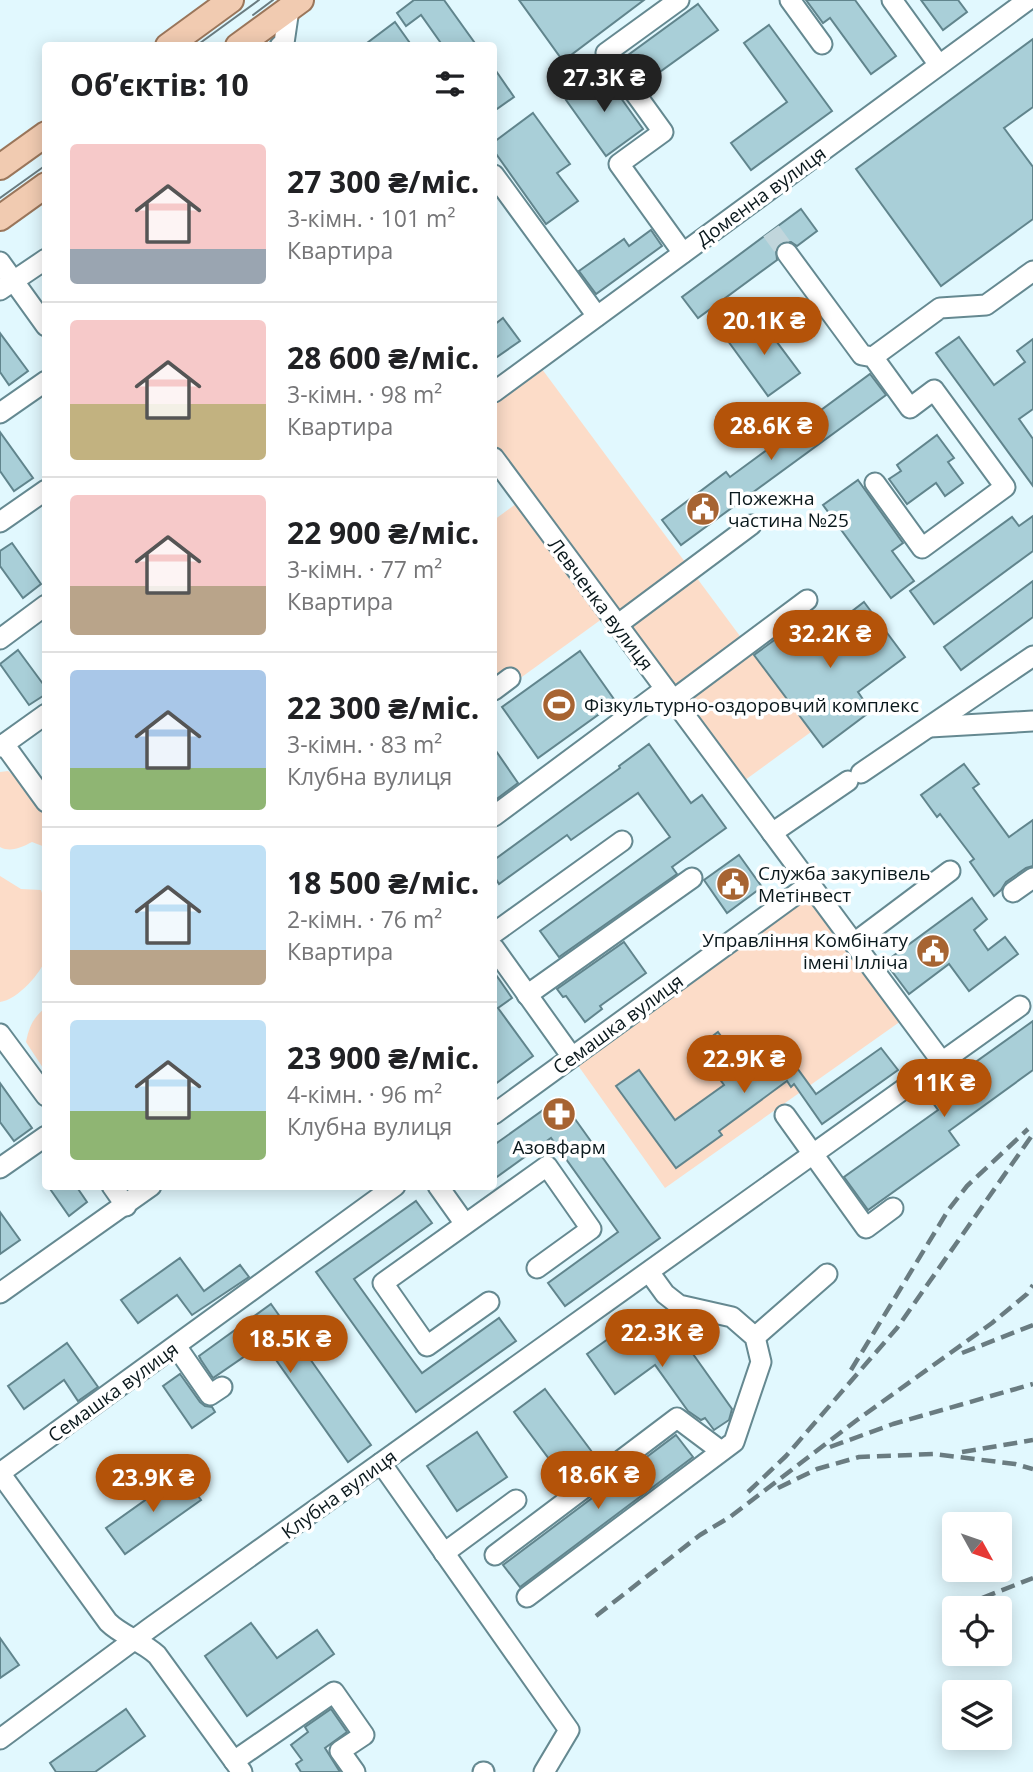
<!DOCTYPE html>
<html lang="uk">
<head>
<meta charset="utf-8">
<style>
  :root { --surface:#fff; --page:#f6f6f6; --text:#202124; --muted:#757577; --line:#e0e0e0; --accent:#b45309 }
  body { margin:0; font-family:"Open Sans",sans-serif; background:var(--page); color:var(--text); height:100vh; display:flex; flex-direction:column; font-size:26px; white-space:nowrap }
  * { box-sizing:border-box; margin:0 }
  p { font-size:23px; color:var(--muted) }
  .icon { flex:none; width:38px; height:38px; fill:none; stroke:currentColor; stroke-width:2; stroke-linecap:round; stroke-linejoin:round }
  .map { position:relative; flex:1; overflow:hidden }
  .details { position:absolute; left:42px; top:42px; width:455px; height:1148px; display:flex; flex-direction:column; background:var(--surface); border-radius:7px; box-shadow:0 4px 18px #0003 }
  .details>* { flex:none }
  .needle { width:46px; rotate:130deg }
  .buttons { position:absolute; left:942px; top:1512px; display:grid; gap:14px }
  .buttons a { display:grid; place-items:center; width:70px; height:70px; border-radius:7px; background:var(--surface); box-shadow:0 4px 18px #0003; font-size:35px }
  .price { position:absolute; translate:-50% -60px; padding:0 16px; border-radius:24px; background:var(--accent); color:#fff; font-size:23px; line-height:46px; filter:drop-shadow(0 2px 4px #0008) }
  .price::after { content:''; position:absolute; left:50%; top:42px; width:21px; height:16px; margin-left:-10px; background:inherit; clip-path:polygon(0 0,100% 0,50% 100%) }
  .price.on { background:#222; color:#fff }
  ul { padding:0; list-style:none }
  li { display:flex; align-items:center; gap:21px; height:175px; padding:0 28px }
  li+li { border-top:2px solid var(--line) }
  li span { display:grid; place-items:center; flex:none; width:196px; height:140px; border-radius:7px; color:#555 }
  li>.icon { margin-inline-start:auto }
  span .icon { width:84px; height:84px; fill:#fffc; stroke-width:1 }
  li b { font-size:30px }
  h2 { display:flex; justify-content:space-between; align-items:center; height:84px; padding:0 28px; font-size:30px }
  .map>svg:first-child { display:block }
  .green { fill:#fcdcc8 }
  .building { fill:#a9cfd8; stroke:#61858d; stroke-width:2 }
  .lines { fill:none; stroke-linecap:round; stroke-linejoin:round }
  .minor-tunnel { stroke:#c1d6dc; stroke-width:19; stroke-dasharray:19 10; stroke-linecap:butt }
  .minor-casing { stroke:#658991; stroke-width:23 }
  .major-casing { stroke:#9a765b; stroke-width:28 }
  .minor { stroke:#fff; stroke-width:19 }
  .major { stroke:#f1cbb1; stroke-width:24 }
  .tram { stroke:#6a7c81; stroke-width:2 }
  .rail { stroke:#6a7c81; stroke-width:4.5; stroke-dasharray:14 7; stroke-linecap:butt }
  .labels { text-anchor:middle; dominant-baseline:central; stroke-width:7; stroke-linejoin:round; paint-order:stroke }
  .street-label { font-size:19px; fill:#0a181c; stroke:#fff }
  .poi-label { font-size:19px; fill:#0a181c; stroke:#fff; text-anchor:start }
</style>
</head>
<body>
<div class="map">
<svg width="1033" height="1772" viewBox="0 0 1033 1772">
  <rect width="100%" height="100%" fill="#e1f8fe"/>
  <g class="green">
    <polygon points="539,365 811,732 741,783 494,450 494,399"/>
    <polygon points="520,501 606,616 494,697 494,520"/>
    <path d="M8,771c18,14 22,30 37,43v33l-13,-5c-10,5 -21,11 -32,5v-75z"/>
    <path d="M0,876l21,13 20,1c6,16 8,49 5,67 -4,16 -29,43 -46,45z"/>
    <polygon points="803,888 901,1021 665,1188 572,1057"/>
    <path d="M45,1008v63l-19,-29c3,-15 7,-24 19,-34z"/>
  </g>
  <g class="building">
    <polygon points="414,0 444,0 477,46 443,46 421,15 406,26 397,13"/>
    <polygon points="519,0 644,0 563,61"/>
    <polygon points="806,0 855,0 896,56 871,74 830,18 823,23"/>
    <polygon points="921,0 958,0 967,12 943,30"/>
    <polygon points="698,4 718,30 643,84 624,58"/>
    <polygon points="395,22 412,46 363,46"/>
    <polygon points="769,25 832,111 751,170 731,143 787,102 744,43"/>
    <polygon points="1033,39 1033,107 1004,128 1033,167 1033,219 941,286 856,169"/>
    <polygon points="494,68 514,97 494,111"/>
    <polygon points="603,73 643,129 606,156 566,100"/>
    <polygon points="533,113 570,164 557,173 578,201 546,224 494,151 494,142"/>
    <polygon points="801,209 817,231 797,246 791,242 780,243 776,249 777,260 698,318 682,297"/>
    <polygon points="651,230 662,246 596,294 579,271 624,239 629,246"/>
    <polygon points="503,318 520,341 494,359 494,325"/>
    <polygon points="759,318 800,373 768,396 728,341"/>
    <polygon points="0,333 28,371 9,385 0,372"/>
    <polygon points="959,337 994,385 1025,362 1017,351 1033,339 1033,409 1019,419 1033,439 1033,486 936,353"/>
    <polygon points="870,374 886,395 681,545 662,520 726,472 730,477"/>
    <polygon points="0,432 33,478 14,491 0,471"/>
    <polygon points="937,435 954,458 948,462 963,483 945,496 936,483 907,504 889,479 901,471 897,465"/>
    <polygon points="858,480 903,543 892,551 914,581 891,598 823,505"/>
    <polygon points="1033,516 1033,551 934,624 910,591 1012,517 1019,526"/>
    <polygon points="12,543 41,584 23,598 0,566 0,551"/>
    <polygon points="1033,581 1033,617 961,670 944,647"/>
    <polygon points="864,602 905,657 858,692 871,711 823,747 754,655 803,619 817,638"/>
    <polygon points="18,650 46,688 46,694 29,705 0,664"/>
    <polygon points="580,651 616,702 538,758 502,707"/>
    <polygon points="649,744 691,803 702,795 726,828 672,867 677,874 559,957 540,931 670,837 638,793 571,840 567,835 499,884 494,876 494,860 620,768 619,766"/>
    <polygon points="494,748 518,783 494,801"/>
    <polygon points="964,764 979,784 973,788 1009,837 1033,820 1033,866 1026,868 1006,882 1001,890 994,896 970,862 974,859 940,814 937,817 921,795"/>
    <polygon points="739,855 762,887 727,913 704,880"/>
    <polygon points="972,898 987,919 974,930 988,950 1005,937 1018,954 969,991 949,964 909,994 885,962"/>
    <polygon points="624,942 646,973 600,1006 602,1009 585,1022 566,996 563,997 557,989"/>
    <polygon points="494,972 512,998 498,1008 533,1056 494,1085"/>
    <polygon points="1033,1021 1033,1070 949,1131 959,1145 868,1210 844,1177 938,1110 928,1096"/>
    <polygon points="718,1032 745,1069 764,1055 761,1050 776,1039 816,1094 881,1048 898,1070 822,1124 794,1084 791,1087 787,1081 719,1131 722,1135 676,1168 616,1086 639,1070 675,1120 724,1085 697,1048"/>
    <polygon points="0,1083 32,1128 14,1141 0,1122"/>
    <polygon points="560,1098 660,1238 565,1306 548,1283 618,1232 551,1138 494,1179 494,1145"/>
    <polygon points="48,1186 76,1186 87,1202 69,1216"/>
    <polygon points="416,1201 432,1223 354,1279 413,1361 422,1373 499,1318 516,1341 416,1412 316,1272"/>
    <polygon points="0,1212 20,1240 0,1254"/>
    <polygon points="180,1258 204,1291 240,1265 249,1277 192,1315 177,1295 138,1323 121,1300"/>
    <polygon points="271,1304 371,1445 348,1462 264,1343 213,1378 201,1360 199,1356"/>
    <polygon points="666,1316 732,1409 729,1420 714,1430 705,1418 701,1420 688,1411 655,1365 615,1394 587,1354 615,1334 620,1340 632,1331 637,1337"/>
    <polygon points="67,1343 98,1387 78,1401 64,1380 24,1409 8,1386"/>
    <polygon points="180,1374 200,1402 205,1406 212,1407 215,1412 192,1428 163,1386"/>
    <polygon points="545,1389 598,1460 567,1483 514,1412"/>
    <polygon points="477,1432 507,1477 457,1511 427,1466"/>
    <polygon points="676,1435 693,1457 520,1587 503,1565"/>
    <polygon points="182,1474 201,1500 125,1554 106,1528"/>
    <polygon points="251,1623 277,1658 317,1630 334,1654 247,1716 205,1656"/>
    <polygon points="0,1638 19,1665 0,1678"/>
    <polygon points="126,1709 145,1736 95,1772 56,1772 50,1763"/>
    <polygon points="331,1709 347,1732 325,1748 340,1772 301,1772 296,1764 302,1760 291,1745 308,1732 305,1727"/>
  </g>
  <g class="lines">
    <polyline class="minor-tunnel" points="771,231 787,253"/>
    <g class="minor-casing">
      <g id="minor">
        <polyline points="679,0 606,53 663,132 619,164 683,253"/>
        <polyline points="790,0 822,44"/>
        <polyline points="892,0 939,65"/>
        <polyline points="280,46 284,43 289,9"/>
        <polyline points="494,175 597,316"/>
        <polyline points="787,253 862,355 873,357 910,408 934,390 1005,487 922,548 875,483"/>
        <polyline points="0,262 46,326"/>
        <polyline points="0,290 46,259"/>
        <polyline points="873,357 940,308 986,305 1033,271"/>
        <polyline points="494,392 1028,0"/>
        <polyline points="0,413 46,381"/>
        <polyline points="494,458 942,1062"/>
        <polyline points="0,522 46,490"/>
        <polyline points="617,625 751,525"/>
        <polyline points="0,639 46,605"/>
        <polyline points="494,690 510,678"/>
        <polyline points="673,700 807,600"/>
        <polyline points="930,727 1033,721"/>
        <polyline points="4,744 46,802"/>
        <polyline points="0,747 46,714"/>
        <polyline points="861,773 1033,656"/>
        <polyline points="494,816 665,689"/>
        <polyline points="772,833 848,781"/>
        <polyline points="1013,892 1033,878"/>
        <polyline points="494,933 622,841"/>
        <polyline points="854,943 950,871"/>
        <polyline points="494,948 572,1057"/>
        <polyline points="527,995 692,878"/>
        <polyline points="0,1034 46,1096"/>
        <polyline points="494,1114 810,884"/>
        <polyline points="785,1115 866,1228 893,1208"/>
        <polyline points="0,1168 46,1136"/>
        <polyline points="112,1186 126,1206"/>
        <polyline points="438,1186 465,1224"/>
        <polyline points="0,1293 151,1186"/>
        <polyline points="489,1302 427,1346 383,1283 547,1166 591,1229 537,1268"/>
        <polyline points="755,1337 827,1274"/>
        <polyline points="176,1346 210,1395 222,1387"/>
        <polyline points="381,1463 569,1730 544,1772"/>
        <polyline points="0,1473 395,1186"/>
        <path d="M0,1473l108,149c14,14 34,19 49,33l85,117"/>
        <polyline points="595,1480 677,1418 721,1451"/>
        <polyline points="444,1553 516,1500"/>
        <polyline points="495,1555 588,1485"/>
        <polyline points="527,1597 734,1442 761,1362 755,1337 732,1317 679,1305 665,1294 649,1272"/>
        <polyline points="0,1739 150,1628 1020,1006"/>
        <polyline points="234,1761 334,1692 364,1735 340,1751 355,1772"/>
        <polyline points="483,1772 484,1772"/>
      </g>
    </g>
    <g class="major-casing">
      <g id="major">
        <polyline points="168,46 231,0"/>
        <polyline points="238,46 301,0"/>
        <polyline points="0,167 46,134"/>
        <polyline points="0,218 46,185"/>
      </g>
    </g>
    <use href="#minor" class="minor"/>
    <use href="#major" class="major"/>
    <g class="tram">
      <polyline points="253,15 273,0"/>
      <polyline points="196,46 259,0"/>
      <polyline points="0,198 46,165"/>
    </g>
    <g class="rail">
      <polyline points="962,1353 1033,1325"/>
      <polyline points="851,1370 949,1209 967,1186 1028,1129"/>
      <polyline points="830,1447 893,1424 1033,1384"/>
      <polyline points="962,1452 1033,1440"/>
      <polyline points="778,1488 817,1469 859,1457 934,1454 1015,1464 1033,1469"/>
      <polyline points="748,1492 786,1456 897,1328 1033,1134"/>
      <polyline points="982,1598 1033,1578"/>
      <polyline points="596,1616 700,1535 730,1517 857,1420 992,1323 1027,1294 1033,1285"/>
    </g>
  </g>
  <defs>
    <g id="civic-disc" transform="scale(1.75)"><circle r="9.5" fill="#a76432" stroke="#fff"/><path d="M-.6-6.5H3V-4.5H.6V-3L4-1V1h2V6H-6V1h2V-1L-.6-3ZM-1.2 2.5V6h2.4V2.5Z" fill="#fff"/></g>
    <g id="stadium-disc" transform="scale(1.75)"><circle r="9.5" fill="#a76432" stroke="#fff"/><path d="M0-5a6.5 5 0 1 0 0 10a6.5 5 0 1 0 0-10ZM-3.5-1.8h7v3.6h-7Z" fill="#fff"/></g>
    <g id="pharmacy-disc" transform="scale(1.75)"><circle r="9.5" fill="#a76432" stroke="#fff"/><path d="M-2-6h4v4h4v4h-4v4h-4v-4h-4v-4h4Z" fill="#fff"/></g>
  </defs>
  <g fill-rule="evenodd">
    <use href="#civic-disc" x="703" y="509"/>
    <use href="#stadium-disc" x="559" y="705"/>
    <use href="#civic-disc" x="733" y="884"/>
    <use href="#civic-disc" x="933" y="951"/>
    <use href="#pharmacy-disc" x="559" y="1114"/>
  </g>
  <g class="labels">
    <g class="street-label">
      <text transform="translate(761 196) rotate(-36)">Доменна вулиця</text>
      <text transform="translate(601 604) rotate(53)">Левченка вулиця</text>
      <text transform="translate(618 1024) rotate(-36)">Семашка вулиця</text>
      <text transform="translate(113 1392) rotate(-36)">Семашка вулиця</text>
      <text transform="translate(339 1494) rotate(-36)">Клубна вулиця</text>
    </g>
    <g class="poi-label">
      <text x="728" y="498">Пожежна<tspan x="728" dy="22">частина №25</tspan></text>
      <text x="584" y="705">Фізкультурно-оздоровчий комплекс</text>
      <text x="758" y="873">Служба закупівель<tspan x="758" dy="22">Метінвест</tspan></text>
      <text x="908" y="940" text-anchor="end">Управління Комбінату<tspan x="908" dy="22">імені Ілліча</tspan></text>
      <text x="559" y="1147" text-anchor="middle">Азовфарм</text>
    </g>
  </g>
</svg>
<div class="buttons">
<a><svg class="needle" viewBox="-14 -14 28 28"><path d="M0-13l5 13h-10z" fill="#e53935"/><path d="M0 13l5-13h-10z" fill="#757577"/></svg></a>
<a><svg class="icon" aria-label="locate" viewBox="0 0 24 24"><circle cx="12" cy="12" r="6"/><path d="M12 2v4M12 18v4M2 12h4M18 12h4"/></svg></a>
<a><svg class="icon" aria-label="layers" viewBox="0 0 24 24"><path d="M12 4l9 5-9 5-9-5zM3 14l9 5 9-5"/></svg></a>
</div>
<b class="price on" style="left:604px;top:114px">27.3K ₴</b>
<b class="price" style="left:764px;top:357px">20.1K ₴</b>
<b class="price" style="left:771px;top:462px">28.6K ₴</b>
<b class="price" style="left:830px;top:670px">32.2K ₴</b>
<b class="price" style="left:744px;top:1095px">22.9K ₴</b>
<b class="price" style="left:944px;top:1119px">11K ₴</b>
<b class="price" style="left:662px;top:1369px">22.3K ₴</b>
<b class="price" style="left:290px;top:1375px">18.5K ₴</b>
<b class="price" style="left:598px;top:1511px">18.6K ₴</b>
<b class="price" style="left:153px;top:1514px">23.9K ₴</b>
<section class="details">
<h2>Об’єктів: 10<svg class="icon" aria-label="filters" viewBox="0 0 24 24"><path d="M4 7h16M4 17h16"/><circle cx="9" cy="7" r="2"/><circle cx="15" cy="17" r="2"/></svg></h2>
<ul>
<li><span style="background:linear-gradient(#f6c9c9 75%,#9aa5b1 0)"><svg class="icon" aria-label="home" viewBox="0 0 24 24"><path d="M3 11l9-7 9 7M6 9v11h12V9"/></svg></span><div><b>27 300 ₴/міс.</b><p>3-кімн. · 101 m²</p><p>Квартира</p></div></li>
<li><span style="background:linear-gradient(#f6c9c9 60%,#c2b280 0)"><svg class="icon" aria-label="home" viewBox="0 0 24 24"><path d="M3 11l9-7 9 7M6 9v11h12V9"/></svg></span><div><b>28 600 ₴/міс.</b><p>3-кімн. · 98 m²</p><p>Квартира</p></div></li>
<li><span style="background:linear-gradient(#f6c9c9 65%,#b9a48a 0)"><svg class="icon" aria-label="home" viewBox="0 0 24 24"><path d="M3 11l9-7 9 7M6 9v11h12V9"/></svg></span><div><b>22 900 ₴/міс.</b><p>3-кімн. · 77 m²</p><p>Квартира</p></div></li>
<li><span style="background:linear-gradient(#a9c7e8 70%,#8fb573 0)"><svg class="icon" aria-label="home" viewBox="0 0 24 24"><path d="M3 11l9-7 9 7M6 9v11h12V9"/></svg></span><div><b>22 300 ₴/міс.</b><p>3-кімн. · 83 m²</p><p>Клубна вулиця</p></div></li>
<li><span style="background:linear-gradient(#bfe0f5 75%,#b9a48a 0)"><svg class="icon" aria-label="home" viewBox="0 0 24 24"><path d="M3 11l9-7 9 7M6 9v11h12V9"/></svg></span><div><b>18 500 ₴/міс.</b><p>2-кімн. · 76 m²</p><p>Квартира</p></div></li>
<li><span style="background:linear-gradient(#bfe0f5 65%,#8fb573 0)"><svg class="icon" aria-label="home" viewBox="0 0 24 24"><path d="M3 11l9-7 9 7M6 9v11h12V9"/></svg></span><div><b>23 900 ₴/міс.</b><p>4-кімн. · 96 m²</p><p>Клубна вулиця</p></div></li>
</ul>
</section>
</div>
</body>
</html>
